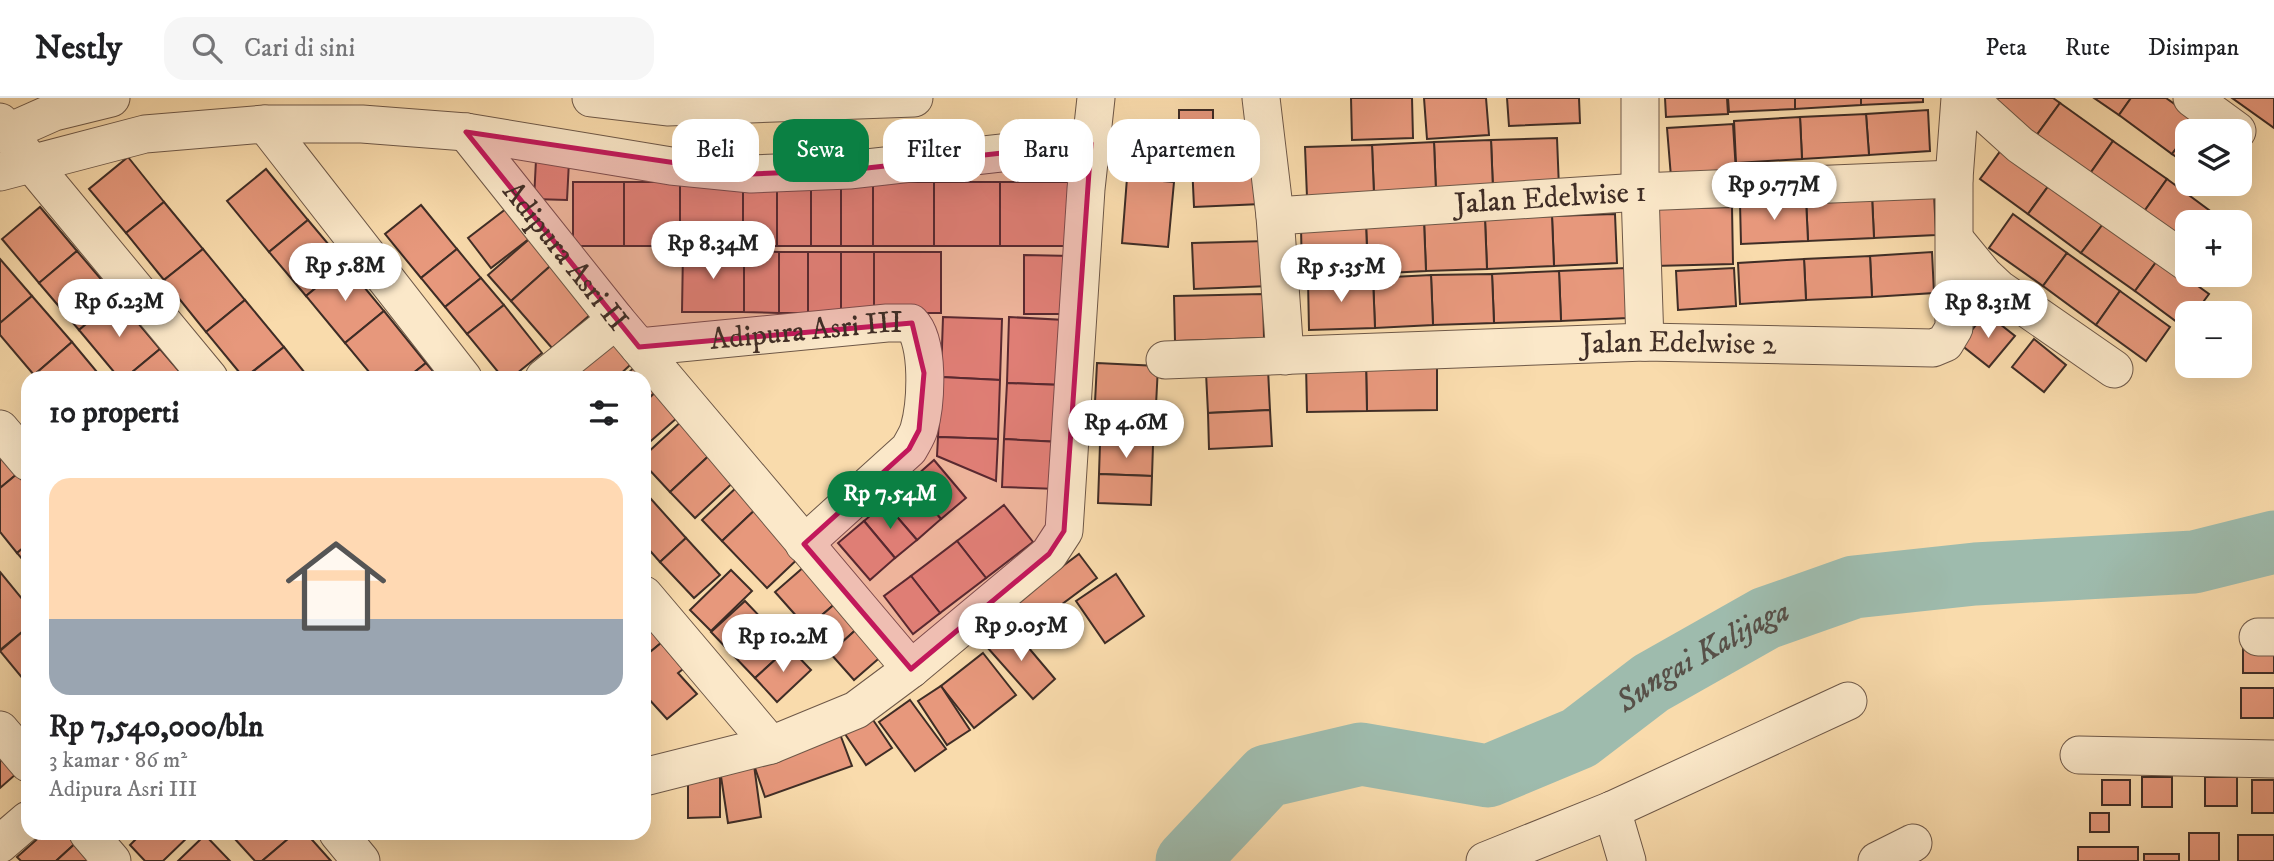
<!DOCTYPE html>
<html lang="id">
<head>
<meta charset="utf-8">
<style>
  :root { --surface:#fff; --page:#f6f6f6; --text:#202124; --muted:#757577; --line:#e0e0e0; --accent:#0b8043 }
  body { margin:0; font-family:"IM FELL DW Pica",serif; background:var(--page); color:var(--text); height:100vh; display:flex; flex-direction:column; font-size:26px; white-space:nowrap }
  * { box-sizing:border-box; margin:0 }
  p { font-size:23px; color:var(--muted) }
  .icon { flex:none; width:38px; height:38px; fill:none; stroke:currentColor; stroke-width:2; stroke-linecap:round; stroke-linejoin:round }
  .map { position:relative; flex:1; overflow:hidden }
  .drawer { position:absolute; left:21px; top:273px; width:630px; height:469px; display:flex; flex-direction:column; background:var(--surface); border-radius:21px; box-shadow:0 7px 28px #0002 }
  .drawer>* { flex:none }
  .top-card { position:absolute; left:672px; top:21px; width:665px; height:63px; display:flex; gap:14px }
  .buttons { position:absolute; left:2175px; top:21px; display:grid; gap:14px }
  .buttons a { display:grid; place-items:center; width:77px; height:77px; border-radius:14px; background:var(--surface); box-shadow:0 7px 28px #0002; font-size:35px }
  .price { position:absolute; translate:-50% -60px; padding:0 16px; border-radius:24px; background:#fff; color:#222; font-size:23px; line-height:46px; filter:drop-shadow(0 2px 4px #0008) }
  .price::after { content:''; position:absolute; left:50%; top:42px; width:21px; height:16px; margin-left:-10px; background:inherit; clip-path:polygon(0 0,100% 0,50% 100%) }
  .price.on { background:var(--accent); color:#fff }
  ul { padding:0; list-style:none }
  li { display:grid; align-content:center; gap:14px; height:371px; padding:0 28px }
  li span { display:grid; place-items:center; height:217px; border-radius:21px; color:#555 }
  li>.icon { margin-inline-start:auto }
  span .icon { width:126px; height:126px; fill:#fffc; stroke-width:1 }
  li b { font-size:30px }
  h2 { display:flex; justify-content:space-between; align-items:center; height:84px; padding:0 28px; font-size:30px }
  .pill { padding:0 24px; border-radius:21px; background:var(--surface); box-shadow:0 7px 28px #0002; font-size:24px; line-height:63px }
  .pill.on { background:var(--accent); color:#fff }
  header { display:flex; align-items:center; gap:42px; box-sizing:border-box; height:98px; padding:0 35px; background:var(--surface); border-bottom:2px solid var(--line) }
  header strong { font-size:33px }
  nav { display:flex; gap:38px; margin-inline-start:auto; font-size:24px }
  .search { width:490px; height:63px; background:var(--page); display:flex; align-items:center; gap:18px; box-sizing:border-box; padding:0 24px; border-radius:21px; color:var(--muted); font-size:26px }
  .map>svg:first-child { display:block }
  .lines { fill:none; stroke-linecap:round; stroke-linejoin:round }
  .river { stroke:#9ebbad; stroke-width:63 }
  .building { fill:#e7987c; stroke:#3f2d26; stroke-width:2 }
  .minor-casing { stroke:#6e5848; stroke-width:39 }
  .minor { stroke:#fbe8c9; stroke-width:37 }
  .marked { fill:#c2185b; fill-opacity:0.2; stroke:#c2185b; stroke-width:5; stroke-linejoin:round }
  .labels { text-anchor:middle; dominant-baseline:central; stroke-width:6; stroke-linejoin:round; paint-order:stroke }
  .street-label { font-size:30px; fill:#3f2d26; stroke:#fbe8c9 }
  .water-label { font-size:32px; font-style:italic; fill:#575048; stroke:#fbe8c9 }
</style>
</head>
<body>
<header>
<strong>Nestly</strong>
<div class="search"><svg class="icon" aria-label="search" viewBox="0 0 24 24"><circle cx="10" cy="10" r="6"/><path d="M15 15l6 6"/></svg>Cari di sini</div>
<nav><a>Peta</a><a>Rute</a><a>Disimpan</a></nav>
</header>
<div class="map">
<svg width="2274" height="763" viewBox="0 0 2274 763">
  <rect width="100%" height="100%" fill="#f9dbac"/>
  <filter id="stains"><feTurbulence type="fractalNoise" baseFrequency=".00286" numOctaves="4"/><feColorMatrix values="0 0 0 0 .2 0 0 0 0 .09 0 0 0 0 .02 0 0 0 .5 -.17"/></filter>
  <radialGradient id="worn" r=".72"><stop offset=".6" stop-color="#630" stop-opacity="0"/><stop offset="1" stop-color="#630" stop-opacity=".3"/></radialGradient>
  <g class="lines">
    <path class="river" id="s1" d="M1187,763l80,-85 94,-22 127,22 91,-38 72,-55 115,-65 88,-31 121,-13 219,-12 80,-20"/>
  </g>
  <g class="building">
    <polygon points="1351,0 1412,0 1413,40 1352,42"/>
    <polygon points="1424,0 1486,0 1489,37 1427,41"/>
    <polygon points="1507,0 1579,0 1580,25 1509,28"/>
    <polygon points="1665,0 1727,0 1728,16 1666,19"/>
    <polygon points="1728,0 1795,0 1795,11 1729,14"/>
    <polygon points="1795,0 1861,0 1861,7 1795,11"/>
    <polygon points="1861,0 1923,0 1923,4 1861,7"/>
    <polygon points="1989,0 2053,0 2060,5 2036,38"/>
    <polygon points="2094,0 2131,0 2119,17"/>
    <polygon points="2131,0 2166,0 2197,22 2172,56 2119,17"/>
    <polygon points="2232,0 2274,0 2274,30"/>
    <polygon points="2060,5 2113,43 2089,77 2036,38"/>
    <rect x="1179" y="12" width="34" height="42"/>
    <polygon points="1928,12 1930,53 1869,57 1866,16"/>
    <polygon points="1866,16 1869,57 1802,61 1800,19"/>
    <polygon points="1800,19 1802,61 1736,65 1734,23"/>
    <polygon points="1733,26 1736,74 1671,79 1667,30"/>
    <polygon points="2188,35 2188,67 2172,56"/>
    <polygon points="1557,40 1559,90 1493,92 1491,42"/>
    <polygon points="1491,42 1493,92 1436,94 1434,44"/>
    <polygon points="2113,43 2167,81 2143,115 2089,77"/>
    <polygon points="1434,44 1436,94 1374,97 1372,47"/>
    <polygon points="1372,47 1374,97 1307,99 1305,49"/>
    <polygon points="2004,48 2052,83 2028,116 1980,81"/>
    <polygon points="128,59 164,104 126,135 89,91"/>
    <polygon points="536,62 569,63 567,102 534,101"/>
    <polygon points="1259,63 1261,106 1194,109 1192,66"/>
    <polygon points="266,71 308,122 269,154 227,103"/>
    <polygon points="1127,80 1174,84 1168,149 1122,145"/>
    <polygon points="2167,81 2217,118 2212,124 2188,124 2188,148 2143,115"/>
    <polygon points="2052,83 2106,122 2081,155 2028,116"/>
    <rect x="573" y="84" width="51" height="64"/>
    <rect x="624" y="84" width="56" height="64"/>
    <rect x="680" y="84" width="63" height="64"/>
    <rect x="743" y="84" width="34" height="64"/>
    <rect x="777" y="84" width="34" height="64"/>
    <rect x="811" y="84" width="30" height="64"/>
    <rect x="841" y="84" width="32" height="64"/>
    <rect x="873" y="84" width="61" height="64"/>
    <rect x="934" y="84" width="66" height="64"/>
    <rect x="1000" y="84" width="81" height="64"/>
    <polygon points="1934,95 1936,137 1874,140 1872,98"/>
    <polygon points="1872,98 1874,140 1808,143 1806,101"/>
    <polygon points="1806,101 1808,143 1741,146 1740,105"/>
    <polygon points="164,104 203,151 164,182 126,135"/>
    <polygon points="421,107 457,151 421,180 385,136"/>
    <polygon points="511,107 534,137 491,170 468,140"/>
    <polygon points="40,109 77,153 39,185 2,141"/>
    <polygon points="1732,109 1733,166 1654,168 1653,111"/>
    <polygon points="1615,116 1617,165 1554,168 1552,118"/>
    <polygon points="2013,116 2067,155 2043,188 1989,150"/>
    <polygon points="1552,118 1554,168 1487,171 1485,121"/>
    <polygon points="1485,121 1487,171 1426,173 1424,123"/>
    <polygon points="308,122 345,166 306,198 269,154"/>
    <polygon points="2106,122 2159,160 2135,193 2081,155"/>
    <polygon points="1424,123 1426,173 1368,176 1366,126"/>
    <polygon points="1366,126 1368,176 1302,178 1301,129"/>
    <polygon points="534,137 557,162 511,203 488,177"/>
    <polygon points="1267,143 1269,188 1194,191 1192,145"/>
    <polygon points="203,151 245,202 206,234 164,182"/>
    <polygon points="457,151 481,180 445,209 421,180"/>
    <polygon points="683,152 744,153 744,214 682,214"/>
    <polygon points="77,153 117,200 79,232 39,185"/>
    <polygon points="744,153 779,154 779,215 744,214"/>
    <rect x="779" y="154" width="29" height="61"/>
    <rect x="808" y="154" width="33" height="61"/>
    <rect x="841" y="154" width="33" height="61"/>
    <rect x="874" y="154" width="67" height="61"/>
    <polygon points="1932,154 1934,195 1872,199 1870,158"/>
    <polygon points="2067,155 2120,193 2096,227 2043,188"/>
    <polygon points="1024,157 1072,158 1071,216 1024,216"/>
    <polygon points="1870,158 1872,199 1806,202 1804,161"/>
    <polygon points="2159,160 2209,196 2195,215 2188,215 2188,226 2185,230 2135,193"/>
    <polygon points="0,161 32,198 0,225"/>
    <polygon points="1804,161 1806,202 1740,206 1738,165"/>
    <polygon points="557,162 599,209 552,250 511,203"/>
    <polygon points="345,166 384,213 345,245 306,198"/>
    <polygon points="1626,170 1628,220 1561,223 1559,173"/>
    <polygon points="1734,170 1736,208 1678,212 1676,173"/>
    <polygon points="1559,173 1561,223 1494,225 1492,176"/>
    <polygon points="1492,176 1494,225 1433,227 1431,177"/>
    <polygon points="1431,177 1433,227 1375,230 1373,180"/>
    <polygon points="481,180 504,207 467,236 445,209"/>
    <polygon points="1373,180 1375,230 1309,232 1308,182"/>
    <polygon points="2120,193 2170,229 2146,263 2096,227"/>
    <polygon points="1263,196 1264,240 1175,243 1174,198"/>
    <polygon points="32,198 72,244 34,277 0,237 0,225"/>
    <polygon points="117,200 160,251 125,280 119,280 79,232"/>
    <polygon points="245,202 284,249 244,280 206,234"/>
    <polygon points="504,207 542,255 511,280 503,280 467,236"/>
    <polygon points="384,213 426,265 407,280 374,280 345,245"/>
    <polygon points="1986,215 2015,238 1989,269 1960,246"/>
    <polygon points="943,219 1002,221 1000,282 941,279"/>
    <polygon points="1009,219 1065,222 1062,287 1007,285"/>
    <polygon points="616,232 641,257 616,280 566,280"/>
    <polygon points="2034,241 2066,267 2044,294 2012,269"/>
    <polygon points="72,244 102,280 36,280 34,277"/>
    <polygon points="284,249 309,280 245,280"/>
    <polygon points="160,251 185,280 125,280"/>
    <polygon points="641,263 663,287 644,305 644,280 623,280"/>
    <polygon points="1437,264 1437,312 1367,313 1366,265"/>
    <polygon points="426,265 439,280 407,280"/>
    <polygon points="1097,265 1158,268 1155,327 1094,324"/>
    <polygon points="1366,265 1367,313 1307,314 1306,266"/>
    <polygon points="1268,271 1270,312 1208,315 1206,275"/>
    <polygon points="941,279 1000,282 998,341 938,339"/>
    <polygon points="1007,285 1062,287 1060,344 1004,341"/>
    <polygon points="663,287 686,312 644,349 644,305"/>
    <polygon points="1270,312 1272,348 1209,351 1208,315"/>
    <polygon points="685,320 715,352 670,394 644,366 644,358"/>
    <polygon points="938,339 998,341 996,383 937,358"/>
    <polygon points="1004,341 1060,344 1058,391 1002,389"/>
    <polygon points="1100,346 1153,347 1152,378 1099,376"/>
    <polygon points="715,352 740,378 695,420 670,394"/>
    <polygon points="0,356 17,376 0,390"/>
    <polygon points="934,362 966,400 941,421 909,384"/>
    <polygon points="17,376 28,390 28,446 17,455 0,434 0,390"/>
    <polygon points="1099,376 1152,378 1151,407 1098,405"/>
    <polygon points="909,384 941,421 917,442 885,405"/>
    <polygon points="739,387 759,408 722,443 702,422"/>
    <polygon points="651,401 686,440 660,464 644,446 644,407"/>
    <polygon points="885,405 917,442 895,460 864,423"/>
    <polygon points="1004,407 1033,444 986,480 957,443"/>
    <polygon points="759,408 805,454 767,490 722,443"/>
    <polygon points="864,423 895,460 870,482 838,445"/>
    <polygon points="686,440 720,477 694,500 660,464"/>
    <polygon points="957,443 986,480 940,515 911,478"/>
    <polygon points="28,446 28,468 17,455"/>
    <polygon points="1079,456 1097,480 1022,536 1004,512"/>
    <polygon points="805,468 837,504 807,530 775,494"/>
    <polygon points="731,472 752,493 711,533 690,512"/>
    <polygon points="0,474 28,508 28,529 0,552"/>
    <polygon points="1116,476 1144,518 1105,545 1076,503"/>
    <polygon points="911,478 940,515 913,536 884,498"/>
    <polygon points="745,503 766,525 732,556 711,534"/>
    <polygon points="837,504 859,529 830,555 807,530"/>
    <polygon points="644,524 661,545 644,559"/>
    <polygon points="766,525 789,549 755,580 732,556"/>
    <polygon points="28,529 28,587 0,553"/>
    <polygon points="859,529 884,556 854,582 830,555"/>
    <polygon points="1011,529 1055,581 1033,601 987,549"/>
    <polygon points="661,545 683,571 678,575 697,596 667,621 647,599 644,602 644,559"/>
    <polygon points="789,549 811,572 777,604 755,580"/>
    <rect x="2243" y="551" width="31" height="24"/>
    <polygon points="983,555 1016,597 974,630 941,588"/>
    <polygon points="941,588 970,632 947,647 918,603"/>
    <rect x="2241" y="590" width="33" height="30"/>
    <polygon points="910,602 946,651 915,673 879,624"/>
    <polygon points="871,619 892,650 866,667 845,636"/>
    <polygon points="840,636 852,668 765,699 754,667"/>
    <polygon points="0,658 16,676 0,690"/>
    <polygon points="754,667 761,719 728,725 720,672"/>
    <polygon points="688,672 720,672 720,719 688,720"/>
    <rect x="2142" y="679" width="30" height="30"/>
    <rect x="2205" y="679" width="32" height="29"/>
    <rect x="2102" y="682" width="28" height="25"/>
    <rect x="2252" y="682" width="22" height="33"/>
    <rect x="2090" y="715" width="19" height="19"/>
    <polygon points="44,735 73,735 79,742 56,763 21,763 17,759"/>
    <polygon points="142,735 192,735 163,763 145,763 130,747"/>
    <polygon points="239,735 295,735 262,763 255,763 234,740"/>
    <polygon points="295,735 306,735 331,763 262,763"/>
    <rect x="2189" y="735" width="30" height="28"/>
    <polygon points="205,737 230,763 178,763"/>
    <rect x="2238" y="737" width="36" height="26"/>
    <polygon points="79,742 94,763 56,763"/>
    <rect x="2078" y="749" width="60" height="14"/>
    <rect x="2144" y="756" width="35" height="7"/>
  </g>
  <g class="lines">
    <g class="minor-casing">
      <g id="minor">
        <polyline points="591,0 667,9 914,0"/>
        <polyline points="1261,0 1275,118 1285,258"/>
        <polyline points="1640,0 1640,94 1645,244"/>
        <polyline points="1968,0 2020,47 2188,165"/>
        <polyline points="2192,0 2237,33"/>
        <polyline points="0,24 32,66 209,280"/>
        <polyline points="265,26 463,280"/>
        <polyline points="9,34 54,14 111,0"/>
        <path id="s2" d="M466,34l150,188 295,349"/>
        <polyline points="0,74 145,36 265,26 362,26 466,34 671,68 751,76 849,72 1091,45"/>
        <path id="s3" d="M1275,118l365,-24 314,-13"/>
        <polyline points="1956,143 1984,177 1999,191 2114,271"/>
        <path id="s4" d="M639,249l248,-24h24c19,19 15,81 8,106 -2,7 -7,14 -10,20l-105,95"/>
        <path id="s5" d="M1165,262l480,-18 288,6 12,-5 9,-15v-149l6,-81"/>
        <polyline points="544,280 616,222"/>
        <polyline points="0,331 28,364"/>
        <polyline points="644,497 771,647"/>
        <polyline points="2258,539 2274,539"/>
        <polyline points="0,632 28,665"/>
        <polyline points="2079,657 2274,661"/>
        <polyline points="644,679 771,647 856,612 911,571 1049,456 1064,433 1086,91 1096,0"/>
        <polyline points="1612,712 1627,763"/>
        <polyline points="88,735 112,763"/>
        <polyline points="338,735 361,763"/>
        <polyline points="0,746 28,722"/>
        <polyline points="1485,763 1612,712 1848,603"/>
        <polyline points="1877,763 1913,745"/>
      </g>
    </g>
    <use href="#minor" class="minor"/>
  </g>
  <path class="marked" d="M466,34l285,42 98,-4 242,-27 -27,388 -15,23 -138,115 -107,-125 105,-95 10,-19 5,-57 -12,-50 -273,24z"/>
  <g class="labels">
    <g class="street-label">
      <text stroke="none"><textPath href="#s3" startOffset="276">Jalan Edelwise 1</textPath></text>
      <text stroke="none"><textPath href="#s2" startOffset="159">Adipura Asri II</textPath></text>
      <text stroke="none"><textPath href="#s4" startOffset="168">Adipura Asri III</textPath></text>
      <text stroke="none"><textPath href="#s5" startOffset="514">Jalan Edelwise 2</textPath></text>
    </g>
    <g class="water-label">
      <text stroke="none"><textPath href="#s1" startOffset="590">Sungai Kalijaga</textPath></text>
    </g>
  </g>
  <rect width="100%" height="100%" filter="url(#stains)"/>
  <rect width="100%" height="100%" fill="url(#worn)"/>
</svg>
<div class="buttons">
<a><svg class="icon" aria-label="layers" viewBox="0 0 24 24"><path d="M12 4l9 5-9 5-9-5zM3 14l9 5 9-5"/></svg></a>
<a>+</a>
<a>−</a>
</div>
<b class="price" style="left:1774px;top:124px">Rp 9.77M</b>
<b class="price" style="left:713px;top:183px">Rp 8.34M</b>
<b class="price" style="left:345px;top:205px">Rp 5.8M</b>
<b class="price" style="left:1341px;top:206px">Rp 5.35M</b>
<b class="price" style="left:119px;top:241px">Rp 6.23M</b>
<b class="price" style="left:1988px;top:242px">Rp 8.31M</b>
<b class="price" style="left:1126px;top:362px">Rp 4.6M</b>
<b class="price on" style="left:890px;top:433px">Rp 7.54M</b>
<b class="price" style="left:1021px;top:565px">Rp 9.05M</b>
<b class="price" style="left:783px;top:576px">Rp 10.2M</b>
<div class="top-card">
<a class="pill">Beli</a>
<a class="pill on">Sewa</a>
<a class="pill">Filter</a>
<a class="pill">Baru</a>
<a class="pill">Apartemen</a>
</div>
<section class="drawer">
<h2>10 properti<svg class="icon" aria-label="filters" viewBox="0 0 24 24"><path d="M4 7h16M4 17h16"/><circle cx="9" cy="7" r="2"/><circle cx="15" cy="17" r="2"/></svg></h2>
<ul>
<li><span style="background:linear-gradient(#ffd9b3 65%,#9aa5b1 0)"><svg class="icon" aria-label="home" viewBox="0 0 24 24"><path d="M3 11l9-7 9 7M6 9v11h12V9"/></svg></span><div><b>Rp 7,540,000/bln</b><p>3 kamar · 86 m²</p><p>Adipura Asri III</p></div></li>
</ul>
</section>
</div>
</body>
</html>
